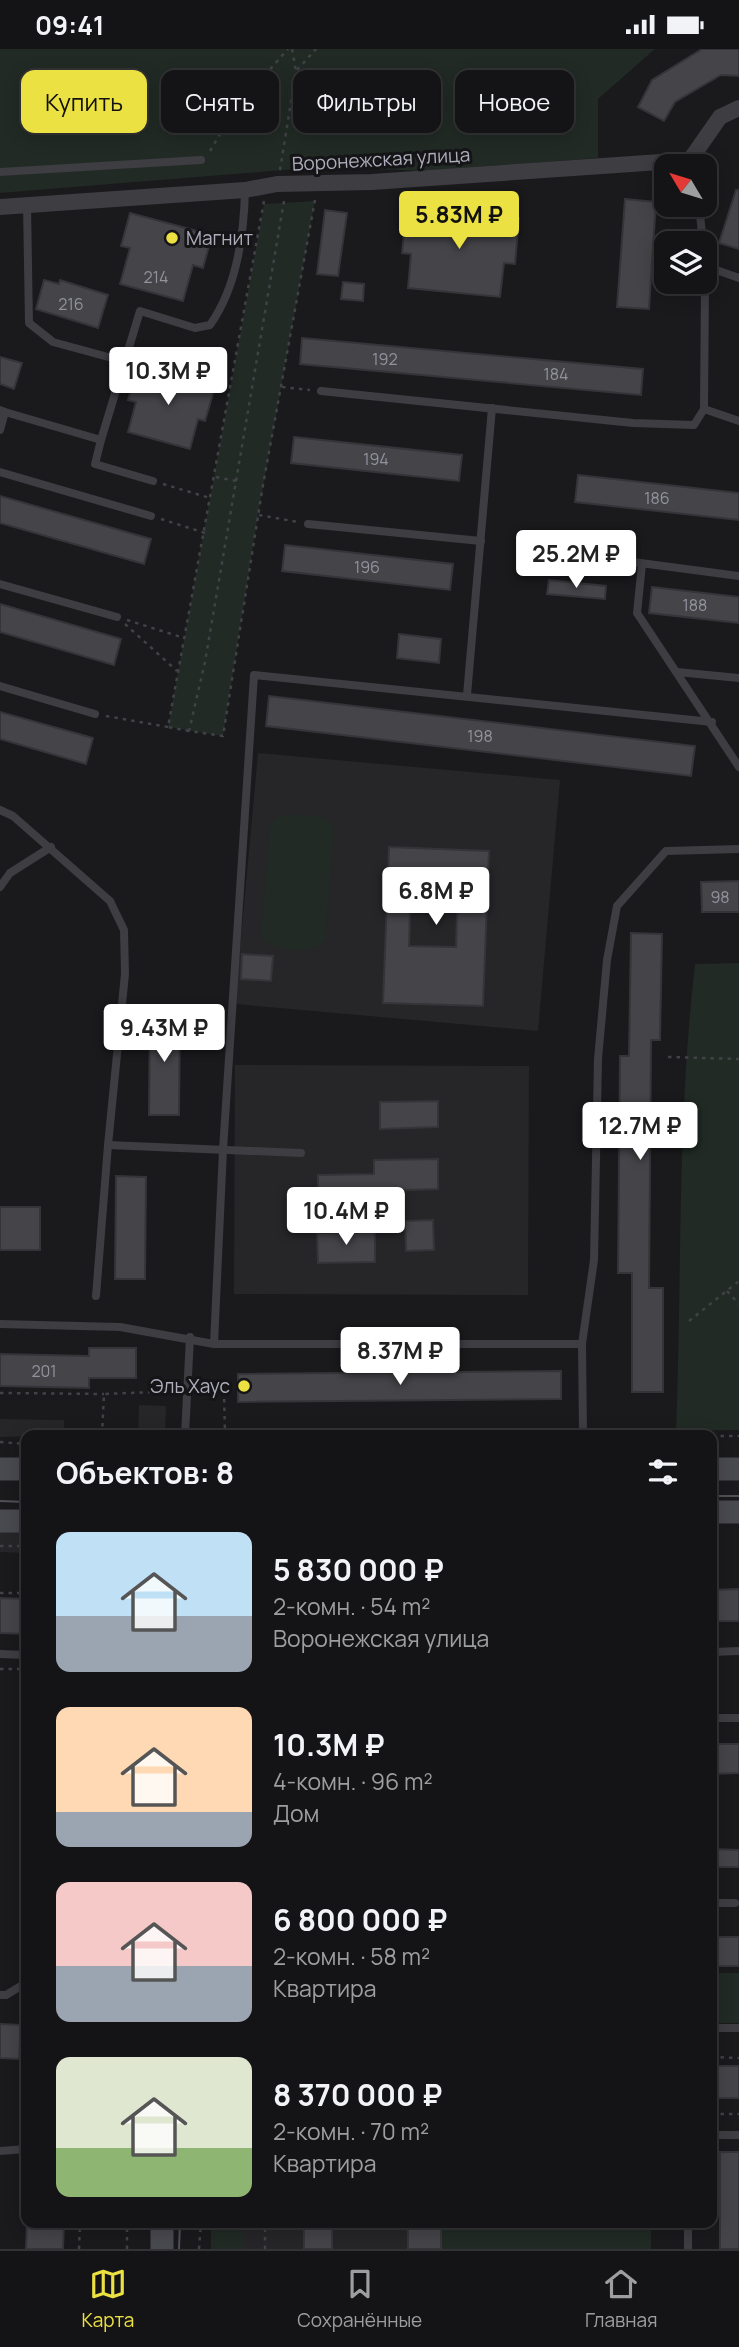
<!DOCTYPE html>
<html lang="ru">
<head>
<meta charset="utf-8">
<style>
  :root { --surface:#141315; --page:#1d1c1e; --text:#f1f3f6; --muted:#9d9ea0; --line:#333234; --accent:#ebe142 }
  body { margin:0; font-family:Manrope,sans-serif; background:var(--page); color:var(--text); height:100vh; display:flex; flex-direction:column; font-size:26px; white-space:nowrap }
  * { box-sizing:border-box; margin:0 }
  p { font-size:23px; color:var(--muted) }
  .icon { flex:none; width:38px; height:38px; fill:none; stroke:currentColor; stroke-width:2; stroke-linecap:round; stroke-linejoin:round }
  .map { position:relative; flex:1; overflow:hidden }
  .side { position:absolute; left:21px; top:1381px; width:696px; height:798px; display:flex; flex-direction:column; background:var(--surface); border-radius:14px; box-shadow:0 4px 18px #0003,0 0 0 2px var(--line) }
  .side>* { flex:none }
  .hud { position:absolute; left:21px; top:21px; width:698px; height:63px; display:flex; gap:14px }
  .needle { width:46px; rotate:308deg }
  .buttons { position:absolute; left:654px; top:105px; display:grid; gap:14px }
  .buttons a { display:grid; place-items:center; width:63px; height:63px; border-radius:14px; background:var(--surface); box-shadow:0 4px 18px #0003,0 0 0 2px var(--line); font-size:35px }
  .price { position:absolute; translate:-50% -60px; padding:0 16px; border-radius:7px; background:#fff; color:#222; font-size:23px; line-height:46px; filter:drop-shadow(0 2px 4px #0008) }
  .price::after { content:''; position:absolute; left:50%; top:42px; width:21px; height:16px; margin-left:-10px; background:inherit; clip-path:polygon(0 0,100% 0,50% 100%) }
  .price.current { background:var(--accent); color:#111 }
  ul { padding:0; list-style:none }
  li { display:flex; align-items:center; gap:21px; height:175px; padding:0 35px }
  li span { display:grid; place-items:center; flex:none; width:196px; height:140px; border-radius:14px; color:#555 }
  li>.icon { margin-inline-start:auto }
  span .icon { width:84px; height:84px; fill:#fffc; stroke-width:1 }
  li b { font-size:30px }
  h2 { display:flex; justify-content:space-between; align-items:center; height:84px; padding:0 35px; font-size:30px }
  .tag { padding:0 24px; border-radius:14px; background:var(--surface); box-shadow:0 4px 18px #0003,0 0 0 2px var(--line); font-size:24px; line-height:63px }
  .tag.current { background:var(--accent); color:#111 }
  .status { display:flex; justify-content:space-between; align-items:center; height:49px; padding:0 35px; background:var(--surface); direction:ltr }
  .status svg { height:19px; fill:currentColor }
  .dock { display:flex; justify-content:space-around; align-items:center; height:98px; border-top:2px solid var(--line); background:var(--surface); font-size:19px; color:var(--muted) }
  .dock a { display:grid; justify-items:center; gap:4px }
  .dock .current { color:var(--accent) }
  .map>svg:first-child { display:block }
  .built { fill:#262629 }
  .green { fill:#212a25 }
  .building { fill:#444449; stroke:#353438; stroke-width:2; fill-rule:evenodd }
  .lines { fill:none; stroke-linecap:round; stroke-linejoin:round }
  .path { stroke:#414147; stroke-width:2.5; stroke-dasharray:3.5 5; stroke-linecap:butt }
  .lane { stroke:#3d3d42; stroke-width:8 }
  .street { stroke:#3d3d42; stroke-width:16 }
  .secondary { stroke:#494950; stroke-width:23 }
  .tram { stroke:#505057; stroke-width:2 }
  .poi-dot { fill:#ebe142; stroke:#151417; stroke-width:2.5 }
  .labels { text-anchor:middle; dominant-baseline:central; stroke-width:6; stroke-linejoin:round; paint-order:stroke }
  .number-label { font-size:16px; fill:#93939e }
  .street-label { font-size:19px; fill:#adadbb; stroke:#151417 }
  .poi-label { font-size:19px; fill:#adadbb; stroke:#151417; text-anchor:start }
</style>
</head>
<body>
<div class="status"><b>09:41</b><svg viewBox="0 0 49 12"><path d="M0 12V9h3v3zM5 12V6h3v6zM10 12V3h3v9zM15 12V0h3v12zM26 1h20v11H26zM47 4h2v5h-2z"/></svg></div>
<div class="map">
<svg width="739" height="2200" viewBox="0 0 739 2200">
  <rect width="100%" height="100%" fill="#1a191c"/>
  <g class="built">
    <polygon points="258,704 560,731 538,982 235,955"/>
    <polygon points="235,1016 529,1017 528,1246 234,1245"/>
    <polygon points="139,1356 166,1357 165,1386 138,1386"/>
    <polygon points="0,1370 64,1371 64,1386 0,1388"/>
    <polygon points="0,1478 26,1479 26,1504 0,1503"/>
    <rect x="211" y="2174" width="440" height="26"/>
  </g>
  <g class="green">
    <polygon points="0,0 655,0 598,50 598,109 423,122 322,118 0,144"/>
    <polygon points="315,152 258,466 223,687 168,678 264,155"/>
    <path d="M288,766l32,1 14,10 -9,114 -12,10c-17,0 -42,1 -52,-15l9,-109 8,-10z"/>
    <path d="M739,914v467l-63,1c6,-156 1,-312 19,-467z"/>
    <rect x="712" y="1924" width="27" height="50"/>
    <rect x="211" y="2174" width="32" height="26"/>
    <rect x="441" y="2174" width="210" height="26"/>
  </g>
  <g class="building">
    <polygon points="702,0 739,0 739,27 721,26 675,53 664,72 638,58 652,31"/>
    <polygon points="736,141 739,141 739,200 719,194"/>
    <polygon points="625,150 656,153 649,260 617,258"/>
    <polygon points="407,158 519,169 515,215 504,214 500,248 408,239 411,205 402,204"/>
    <polygon points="325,161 347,164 338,227 317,225"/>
    <polygon points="130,164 212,186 203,219 193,216 183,252 120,235 130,199 121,197"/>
    <polygon points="44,231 59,235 60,231 108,246 98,279 36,260"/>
    <polygon points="343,233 364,235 363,252 341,250"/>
    <polygon points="302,289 643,320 641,346 300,315"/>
    <polygon points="0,308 22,314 14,340 0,335"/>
    <polygon points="138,317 215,338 205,372 198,370 190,400 128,383 136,353 128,351"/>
    <polygon points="294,388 462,406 459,432 291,414"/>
    <polygon points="578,426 739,444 739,471 575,453"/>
    <polygon points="0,447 151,490 144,515 0,474"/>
    <polygon points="285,496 453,515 450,541 282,522"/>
    <polygon points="549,531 606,537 605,550 547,545"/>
    <polygon points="652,538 739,548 739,574 649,564"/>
    <polygon points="0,555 121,590 114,616 0,583"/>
    <polygon points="399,585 441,590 439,614 397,609"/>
    <polygon points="269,647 695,697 691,727 266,677"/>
    <polygon points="0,663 93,689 86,715 0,690"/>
    <path d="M389,798l100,4 -6,155 -100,-3zM411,828l47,1 -2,69 -47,-1z"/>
    <polygon points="739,832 739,863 702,863 701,833"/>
    <polygon points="631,884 662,885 660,991 651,991 649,1239 663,1239 663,1343 632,1343 632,1224 618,1224 620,1007 629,1007"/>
    <polygon points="242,905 273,907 271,932 241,930"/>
    <polygon points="150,963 180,963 179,1066 149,1066"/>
    <polygon points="438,1052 438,1078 380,1080 380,1053"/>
    <polygon points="438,1110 438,1140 374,1142 374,1154 318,1156 318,1126 374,1125 374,1111"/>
    <polygon points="116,1127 146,1128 145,1230 115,1230"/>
    <rect x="0" y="1158" width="40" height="43"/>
    <polygon points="433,1171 434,1201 406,1202 405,1172"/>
    <polygon points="375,1183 375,1213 318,1214 317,1184"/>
    <polygon points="89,1299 136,1299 136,1329 89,1329 89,1339 0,1337 0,1305 89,1307"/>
    <polygon points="561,1322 561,1350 238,1353 238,1325"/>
    <polygon points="739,1540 739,1572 712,1572 712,1541"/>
    <polygon points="0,1549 26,1550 26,1585 0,1584"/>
    <polygon points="712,1695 739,1695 739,1724 712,1725"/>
    <polygon points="712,1800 739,1801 739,1818 712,1818"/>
    <rect x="712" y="1888" width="27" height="29"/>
    <polygon points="0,1975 21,1976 19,2010 0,2009"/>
    <rect x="712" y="2017" width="27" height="32"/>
    <rect x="720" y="2103" width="19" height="97"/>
    <polygon points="27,2174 64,2174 63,2200 26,2200"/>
    <rect x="304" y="2174" width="28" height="26"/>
    <rect x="408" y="2174" width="33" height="26"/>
  </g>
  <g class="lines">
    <g class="path">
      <polyline points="297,21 316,0"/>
      <polyline points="210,102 235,60 288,0"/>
      <polyline points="280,121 296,22 292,0"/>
      <polyline points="284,152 205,613 189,682 223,687 263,436 315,151"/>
      <polyline points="282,338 310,341"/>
      <polyline points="216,428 236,432"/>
      <polyline points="163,435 210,449"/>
      <polyline points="259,466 298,473"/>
      <polyline points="161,470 205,484"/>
      <polyline points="127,571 184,589"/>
      <polyline points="125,575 177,622"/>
      <polyline points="106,667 168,678"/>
      <polyline points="189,682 168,678 264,152"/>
      <polyline points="668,1008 739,1010"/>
      <polyline points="727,1242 739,1255"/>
      <polyline points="689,1272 739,1232"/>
      <polyline points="198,1342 224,1342 225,1386"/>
      <polyline points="0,1344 104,1345"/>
      <polyline points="102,1386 104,1345 177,1342"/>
      <polyline points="712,1387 739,1387"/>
      <polyline points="0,1393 26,1395"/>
      <polyline points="0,1497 26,1497"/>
      <polyline points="0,1544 26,1544"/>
      <polyline points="0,1620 26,1620"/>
      <polyline points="712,2008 739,2009"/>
      <polyline points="712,2065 739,2065"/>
      <polyline points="79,2200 80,2174"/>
      <polyline points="127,2200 127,2174"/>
      <polyline points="199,2200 201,2174"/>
      <polyline points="265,2200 265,2174"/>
    </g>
    <g class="lane">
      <polyline points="0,123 201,111"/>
      <polyline points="27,156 29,274 53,293 123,312"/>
      <polyline points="699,156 703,194"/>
      <polyline points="705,217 739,229"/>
      <polyline points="321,342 633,374 694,376 704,360 705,233"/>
      <polyline points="704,360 739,372"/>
      <polyline points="0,361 5,363 0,381"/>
      <path d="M5,363l96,28 39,-129 55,17 15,-3c27,-38 34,-89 35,-135"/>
      <polyline points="101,391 95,415 153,432"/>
      <polyline points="0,423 151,467"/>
      <polyline points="308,475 481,492"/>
      <polyline points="580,506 739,527"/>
      <polyline points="642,515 637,564 739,718"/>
      <polyline points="0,535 117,568"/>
      <polyline points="677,623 739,629"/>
      <polyline points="0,637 95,665"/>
      <polyline points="467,646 492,359"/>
      <polyline points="0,761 13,767 110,852 124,881 125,925 108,1096 301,1104"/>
      <polyline points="0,838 10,824 51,798"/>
      <polyline points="96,1247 108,1096"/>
      <polyline points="0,1275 120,1278 214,1295 582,1295"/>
      <polyline points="214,1295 223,1101 254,626 712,673"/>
      <polyline points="185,1386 190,1288"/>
      <polyline points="583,1386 582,1295 594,1211 598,1010 607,911 617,857 666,802 739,800"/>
      <polyline points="712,1603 739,1602"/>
      <polyline points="0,1605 26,1606"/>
      <polyline points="712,1669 739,1669"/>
      <polyline points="712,1854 735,1854"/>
      <polyline points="0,1946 6,1946 26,1934"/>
      <polyline points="712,1979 739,1979"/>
      <polyline points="712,2086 739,2086"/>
      <polyline points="0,2102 26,2100"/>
      <polyline points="688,2174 688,2200"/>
    </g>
    <polyline class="street" points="0,158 245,141 277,135 372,133 690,111 720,68 739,59"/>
    <g class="secondary">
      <polyline points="0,1420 26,1420"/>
      <polyline points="712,1420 739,1420"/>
      <polyline points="712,1463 739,1463"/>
      <polyline points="0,1472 26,1472"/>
      <polyline points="162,2200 162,2174"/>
    </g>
    <g class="tram">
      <polyline points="712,1447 739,1447"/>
      <polyline points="0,1452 26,1453"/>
      <polyline points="179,2200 180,2174"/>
    </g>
  </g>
  <g class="poi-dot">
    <circle cx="172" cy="189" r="7"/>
    <circle cx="244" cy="1337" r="7"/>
  </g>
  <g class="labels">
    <g class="number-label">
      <text x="156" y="228">214</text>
      <text x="71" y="255">216</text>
      <text x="385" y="310">192</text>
      <text x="556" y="325">184</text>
      <text x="376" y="410">194</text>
      <text x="657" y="449">186</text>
      <text x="367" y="518">196</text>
      <text x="695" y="556">188</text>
      <text x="480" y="687">198</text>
      <text x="720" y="848">98</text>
      <text x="44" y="1322">201</text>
    </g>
    <g class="street-label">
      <text transform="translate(381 110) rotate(-3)">Воронежская улица</text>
    </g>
    <g class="poi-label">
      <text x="186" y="189">Магнит</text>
      <text x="230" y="1337" text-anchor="end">Эль Хаус</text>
    </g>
  </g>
</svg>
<div class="buttons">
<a><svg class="needle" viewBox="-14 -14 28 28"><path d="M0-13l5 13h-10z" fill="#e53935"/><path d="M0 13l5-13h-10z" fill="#9d9ea0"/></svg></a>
<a><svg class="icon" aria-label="layers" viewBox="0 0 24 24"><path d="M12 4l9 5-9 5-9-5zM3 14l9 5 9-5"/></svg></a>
</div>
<b class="price current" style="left:459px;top:202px">5.83M ₽</b>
<b class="price" style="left:168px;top:358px">10.3M ₽</b>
<b class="price" style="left:576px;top:541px">25.2M ₽</b>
<b class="price" style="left:436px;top:878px">6.8M ₽</b>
<b class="price" style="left:164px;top:1015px">9.43M ₽</b>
<b class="price" style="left:640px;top:1113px">12.7M ₽</b>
<b class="price" style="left:346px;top:1198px">10.4M ₽</b>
<b class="price" style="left:400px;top:1338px">8.37M ₽</b>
<div class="hud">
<a class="tag current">Купить</a>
<a class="tag">Снять</a>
<a class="tag">Фильтры</a>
<a class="tag">Новое</a>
</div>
<section class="side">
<h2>Объектов: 8<svg class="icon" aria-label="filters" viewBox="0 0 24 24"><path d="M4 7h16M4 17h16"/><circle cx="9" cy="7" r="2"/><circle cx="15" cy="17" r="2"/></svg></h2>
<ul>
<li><span style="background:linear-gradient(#bfe0f5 60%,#9aa5b1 0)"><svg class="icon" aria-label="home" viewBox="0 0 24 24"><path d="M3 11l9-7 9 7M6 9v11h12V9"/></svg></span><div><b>5 830 000 ₽</b><p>2-комн. · 54 m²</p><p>Воронежская улица</p></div></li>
<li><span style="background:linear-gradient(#ffd9b3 75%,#9aa5b1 0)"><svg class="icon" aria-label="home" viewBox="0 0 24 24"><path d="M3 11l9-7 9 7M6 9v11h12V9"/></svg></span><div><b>10.3M ₽</b><p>4-комн. · 96 m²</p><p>Дом</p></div></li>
<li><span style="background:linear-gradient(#f6c9c9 60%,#9aa5b1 0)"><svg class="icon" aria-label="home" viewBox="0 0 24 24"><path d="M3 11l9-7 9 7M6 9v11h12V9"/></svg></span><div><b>6 800 000 ₽</b><p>2-комн. · 58 m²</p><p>Квартира</p></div></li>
<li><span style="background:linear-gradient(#dfe7d0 65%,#8fb573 0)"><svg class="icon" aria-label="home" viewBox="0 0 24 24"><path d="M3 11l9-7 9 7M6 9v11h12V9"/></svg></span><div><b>8 370 000 ₽</b><p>2-комн. · 70 m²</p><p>Квартира</p></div></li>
</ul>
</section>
</div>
<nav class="dock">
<a class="current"><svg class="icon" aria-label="map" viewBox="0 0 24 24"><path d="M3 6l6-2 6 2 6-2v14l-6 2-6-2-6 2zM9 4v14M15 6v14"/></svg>Карта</a>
<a><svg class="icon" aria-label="saved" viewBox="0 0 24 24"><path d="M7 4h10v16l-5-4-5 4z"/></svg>Сохранённые</a>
<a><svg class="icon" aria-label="home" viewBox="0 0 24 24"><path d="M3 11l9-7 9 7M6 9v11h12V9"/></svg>Главная</a>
</nav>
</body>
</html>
